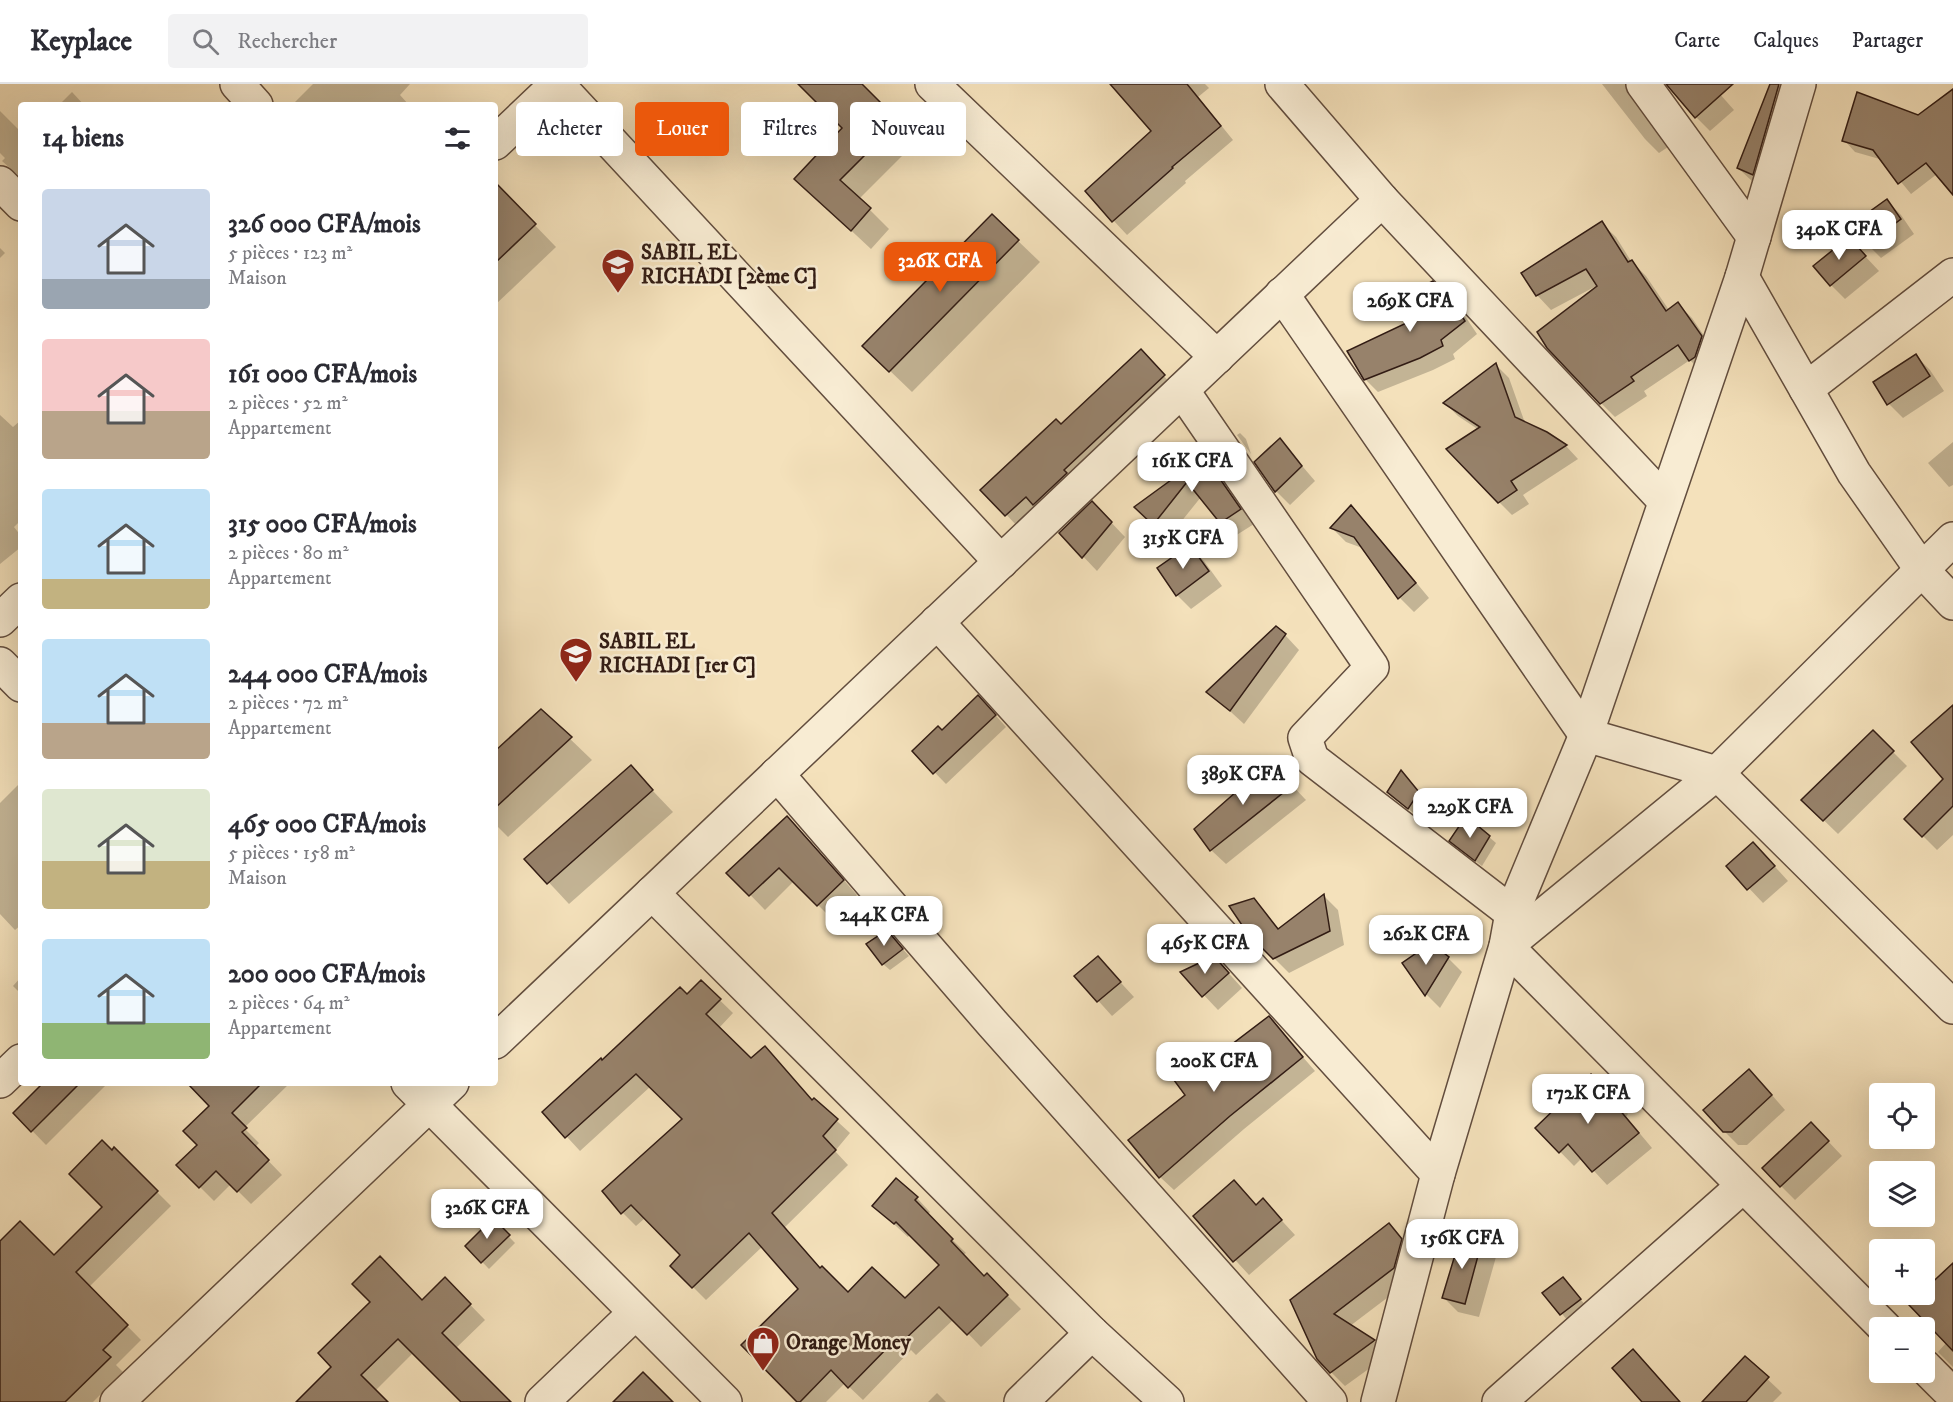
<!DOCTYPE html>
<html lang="fr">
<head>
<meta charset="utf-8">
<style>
  :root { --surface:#fff; --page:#f2f2f3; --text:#2b2b33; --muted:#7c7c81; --line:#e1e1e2; --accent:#ea580c }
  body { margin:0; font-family:"IM FELL DW Pica",serif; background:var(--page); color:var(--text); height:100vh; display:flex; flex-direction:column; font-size:22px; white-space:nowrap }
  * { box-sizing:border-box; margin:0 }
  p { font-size:20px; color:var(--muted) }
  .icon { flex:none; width:33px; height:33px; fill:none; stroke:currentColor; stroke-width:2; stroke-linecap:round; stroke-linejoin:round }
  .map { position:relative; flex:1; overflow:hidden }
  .sheet { position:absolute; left:18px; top:18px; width:480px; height:984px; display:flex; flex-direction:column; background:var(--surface); border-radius:6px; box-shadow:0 6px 24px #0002 }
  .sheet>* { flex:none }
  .top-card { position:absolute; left:516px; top:18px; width:570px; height:54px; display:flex; gap:12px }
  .buttons { position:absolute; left:1869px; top:999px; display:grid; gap:12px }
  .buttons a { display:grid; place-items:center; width:66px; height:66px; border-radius:6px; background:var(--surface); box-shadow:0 6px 24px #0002; font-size:30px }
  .price { position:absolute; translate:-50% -51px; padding:0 14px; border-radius:12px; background:#fff; color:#222; font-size:20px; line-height:39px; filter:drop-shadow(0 2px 3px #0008) }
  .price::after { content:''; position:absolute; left:50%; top:36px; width:18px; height:14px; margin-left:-9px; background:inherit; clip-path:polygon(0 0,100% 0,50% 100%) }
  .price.active { background:var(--accent); color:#fff }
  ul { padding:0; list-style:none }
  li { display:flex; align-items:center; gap:18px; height:150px; padding:0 24px }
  li span { display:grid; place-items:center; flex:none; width:168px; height:120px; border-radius:6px; color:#555 }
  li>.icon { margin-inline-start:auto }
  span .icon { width:72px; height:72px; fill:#fffc; stroke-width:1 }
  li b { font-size:26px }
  h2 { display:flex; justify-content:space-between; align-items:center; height:72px; padding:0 24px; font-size:26px }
  .tag { padding:0 21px; border-radius:6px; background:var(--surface); box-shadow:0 6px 24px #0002; font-size:21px; line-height:54px }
  .tag.active { background:var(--accent); color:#fff }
  header { display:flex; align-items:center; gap:36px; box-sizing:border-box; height:84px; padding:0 30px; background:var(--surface); border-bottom:2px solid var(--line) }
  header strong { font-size:28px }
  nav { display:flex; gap:33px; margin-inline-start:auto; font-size:21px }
  .search { width:420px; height:54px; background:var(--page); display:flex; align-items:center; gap:15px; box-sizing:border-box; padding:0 21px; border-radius:6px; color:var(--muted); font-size:22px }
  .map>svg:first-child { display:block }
  .shadow { fill:#0003 }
  .building { fill:#97826b; stroke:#321c14; stroke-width:1.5 }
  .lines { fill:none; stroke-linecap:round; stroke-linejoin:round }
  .minor-casing { stroke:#624d3e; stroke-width:36 }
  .minor { stroke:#f8ecd3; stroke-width:33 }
  .labels { text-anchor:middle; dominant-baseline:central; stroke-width:5; stroke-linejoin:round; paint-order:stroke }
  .poi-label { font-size:21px; font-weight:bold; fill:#321c14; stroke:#f8ecd3; text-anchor:start }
</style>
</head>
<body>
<header>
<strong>Keyplace</strong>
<div class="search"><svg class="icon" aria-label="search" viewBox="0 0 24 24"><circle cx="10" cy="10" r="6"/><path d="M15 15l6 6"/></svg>Rechercher</div>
<nav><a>Carte</a><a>Calques</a><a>Partager</a></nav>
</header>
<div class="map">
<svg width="1953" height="1318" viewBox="0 0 1953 1318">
  <rect width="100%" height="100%" fill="#f4e1bb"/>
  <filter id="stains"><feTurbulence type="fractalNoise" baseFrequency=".00333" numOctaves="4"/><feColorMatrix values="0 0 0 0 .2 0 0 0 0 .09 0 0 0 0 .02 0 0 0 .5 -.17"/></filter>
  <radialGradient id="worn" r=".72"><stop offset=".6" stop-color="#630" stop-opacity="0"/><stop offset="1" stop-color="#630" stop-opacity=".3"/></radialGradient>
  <g class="shadow">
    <polygon points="313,0 410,0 400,11 409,21 295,21 293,20"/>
    <polygon points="800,0 860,0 917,57 859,115 889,145 871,165 796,95 844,44"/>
    <polygon points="1112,0 1205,0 1209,4 1198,13 1233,56 1185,97 1186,99 1127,151 1087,108 1153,47"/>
    <polygon points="1602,0 1633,0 1642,27 1668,63 1659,69 1645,55"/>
    <polygon points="1682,0 1711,0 1734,26 1710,47 1696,33"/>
    <polygon points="1772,0 1779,1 1793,15 1767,104 1753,98 1738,84"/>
    <polygon points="1953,7 1953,109 1937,90 1911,110 1883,76 1855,68 1844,56 1918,33"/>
    <polygon points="72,8 84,21 59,21"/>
    <polygon points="0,27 21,48 21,94 2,77 5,74 0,69"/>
    <polygon points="1887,117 1901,131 1914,150 1881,174 1867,160"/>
    <polygon points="495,120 526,132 556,163 495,221"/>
    <polygon points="992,132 1040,178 912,308 886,283"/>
    <polygon points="1601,139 1616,153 1631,177 1646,192 1669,226 1678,220 1692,234 1715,268 1704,290 1690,276 1644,307 1647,312 1615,333 1601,319 1600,200 1551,226 1537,211"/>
    <polygon points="1849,155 1879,187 1845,215 1831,201"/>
    <polygon points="0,164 5,169 0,174"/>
    <polygon points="1445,212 1467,235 1477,250 1453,270 1455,275 1433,286 1378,308 1365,295 1419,234"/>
    <polygon points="1141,268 1178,307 1020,445 983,406 1061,342"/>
    <polygon points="1916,272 1930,286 1944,307 1903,334 1889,320"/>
    <polygon points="1496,281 1509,294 1525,339 1566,362 1578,375 1523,411 1529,420 1512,431 1499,418 1479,346 1458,332 1445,319"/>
    <polygon points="0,331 13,343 21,336 21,436 14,443 21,452 21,463 0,480"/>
    <polygon points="1240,349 1246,355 1251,370 1237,351"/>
    <polygon points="1280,356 1315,397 1290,421 1276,407"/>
    <polygon points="1953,358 1953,401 1949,403 1928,379"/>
    <polygon points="1204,374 1218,388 1254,440 1235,452 1201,413 1168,454 1137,423"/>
    <polygon points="1351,423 1365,437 1429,514 1414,528 1400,514 1365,465 1346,458 1332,444"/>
    <polygon points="1106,433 1125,453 1097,487 1061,449"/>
    <polygon points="1190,463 1204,477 1222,502 1191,525 1177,511"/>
    <polygon points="1285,551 1299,566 1244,640 1209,608"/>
    <polygon points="1953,623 1953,751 1937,766 1906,735 1945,695"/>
    <polygon points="989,624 1006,643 946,700 914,667 942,648"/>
    <polygon points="541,627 592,676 508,753 495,740 495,669"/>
    <polygon points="1873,648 1907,682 1838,750 1803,716"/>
    <polygon points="630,683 673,728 569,820 527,775"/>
    <polygon points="1285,694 1306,716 1226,780 1211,766 1196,745"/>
    <polygon points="1408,695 1424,716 1416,731 1396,715"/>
    <polygon points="21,698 21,841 15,846 0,830 0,719"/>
    <polygon points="801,748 857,811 832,835 794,797 765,826 729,789"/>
    <polygon points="1489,753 1496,759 1482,782 1458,764"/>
    <polygon points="1767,774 1788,797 1763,819 1728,782"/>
    <polygon points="1324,812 1338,826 1344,861 1289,889 1249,849 1253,816 1280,846"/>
    <polygon points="893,854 909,872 890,886 883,880"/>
    <polygon points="1214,873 1242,904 1218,926 1183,889"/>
    <polygon points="1098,874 1134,913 1112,932 1076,892"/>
    <polygon points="1448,874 1462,888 1440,924 1427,911 1404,879"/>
    <polygon points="21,893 21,910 13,902"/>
    <polygon points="701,898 733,929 719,944 751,976 778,978 813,1017 814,1016 850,1049 835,1067 848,1081 784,1144 821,1185 848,1210 905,1216 941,1181 910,1150 908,1153 874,1122 917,1114 930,1128 927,1131 966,1169 963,1171 985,1193 987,1191 1021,1225 981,1263 954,1235 916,1271 911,1266 863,1316 845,1299 826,1318 798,1318 801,1205 763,1162 706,1216 672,1182 683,1171 645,1134 636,1142 622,1128 684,1035 651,1002 580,1067 544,1028 602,978 688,912"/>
    <polygon points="1269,934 1315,987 1244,1045 1174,1106 1160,1093 1203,963 1215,975"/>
    <polygon points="1591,992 1628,1030 1626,1033 1652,1064 1607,1101 1582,1074 1574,1082 1537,1044"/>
    <polygon points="45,999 108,999 46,1061 15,1029"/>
    <polygon points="189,999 290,999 244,1044 259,1059 255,1063 282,1091 251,1120 231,1100 214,1117 178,1081 199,1061 211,1022"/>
    <polygon points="1763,1001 1785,1026 1747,1061 1738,1061 1724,1047"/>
    <polygon points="1825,1054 1842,1072 1795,1116 1781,1102"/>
    <polygon points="114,1065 171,1122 89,1203 141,1256 116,1281 123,1288 93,1318 0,1318 0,1159 54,1173 104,1123 112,1068"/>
    <polygon points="1234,1098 1257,1122 1263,1116 1295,1151 1249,1191 1195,1132"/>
    <polygon points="493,1136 515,1159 489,1185 467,1162"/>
    <polygon points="1389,1141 1415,1170 1408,1198 1350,1242 1374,1257 1388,1271 1345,1302 1331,1288 1292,1217"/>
    <polygon points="1482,1158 1496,1173 1479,1233 1458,1228 1444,1214"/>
    <polygon points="1953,1181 1953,1283 1938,1268 1947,1258 1924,1210"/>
    <polygon points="445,1195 485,1236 455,1265 509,1318 463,1318 413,1269 375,1307 386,1318 298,1318 423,1218"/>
    <polygon points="1569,1201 1586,1222 1568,1237 1545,1209"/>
    <polygon points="1745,1274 1782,1309 1773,1318 1704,1318"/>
    <polygon points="937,1309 946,1318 928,1318"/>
  </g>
  <g class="building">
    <polygon points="798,0 862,0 899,37 840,96 871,124 851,147 794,95 842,44"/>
    <polygon points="1110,0 1187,0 1221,42 1172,83 1173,84 1112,138 1085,107 1151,47"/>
    <polygon points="1666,0 1733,0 1695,34"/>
    <polygon points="1770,0 1779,0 1753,91 1737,84"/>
    <polygon points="1953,5 1953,111 1926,79 1898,100 1873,66 1842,57 1857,8 1918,31"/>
    <polygon points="495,98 536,140 495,179"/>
    <polygon points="1887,115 1901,135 1866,161 1851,141"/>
    <polygon points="992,130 1019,156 889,288 862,262"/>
    <polygon points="1602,137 1628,178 1632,176 1666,227 1678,218 1702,252 1695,273 1689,277 1678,261 1631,293 1634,297 1600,320 1547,264 1537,248 1597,202 1586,185 1536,212 1521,189"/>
    <polygon points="1849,153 1866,172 1830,202 1813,182"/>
    <polygon points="1433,197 1455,221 1465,237 1441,256 1443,262 1420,274 1364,296 1347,267 1417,234 1399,215"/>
    <polygon points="1141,265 1165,291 1064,386 1067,389 1033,421 1026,413 1005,432 980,406 1056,335 1061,340"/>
    <polygon points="1916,270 1930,292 1887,321 1873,298"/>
    <polygon points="1496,279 1515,333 1547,348 1567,361 1511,397 1517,406 1498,419 1446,365 1480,343 1443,319"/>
    <polygon points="1280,354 1302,382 1275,408 1254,378"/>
    <polygon points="1204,372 1241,425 1220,439 1187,398 1153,441 1134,423"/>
    <polygon points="1092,417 1112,438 1082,474 1059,449"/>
    <polygon points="1351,421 1416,499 1398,515 1354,453 1330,444"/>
    <polygon points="1190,461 1209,487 1176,512 1157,484"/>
    <polygon points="1276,542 1286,550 1230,627 1206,608"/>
    <polygon points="978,611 996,631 933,690 912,667 938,642 942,646"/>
    <polygon points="1953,621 1953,722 1922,753 1904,735 1943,695 1911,658"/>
    <polygon points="541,625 572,653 495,724 495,667"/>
    <polygon points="1873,646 1894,667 1823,737 1801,716"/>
    <polygon points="1271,677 1293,701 1210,767 1194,745"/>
    <polygon points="631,681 653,706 547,800 524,775"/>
    <polygon points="1401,686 1419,708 1408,725 1387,708"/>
    <polygon points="787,732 844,796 817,822 779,784 749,812 726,789"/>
    <polygon points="1466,732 1490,752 1475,777 1449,757"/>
    <polygon points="1753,758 1775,782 1747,806 1726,782"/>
    <polygon points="1324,810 1330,847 1273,875 1248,850 1229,822 1254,814 1278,845"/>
    <polygon points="887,846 903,865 882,881 866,860"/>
    <polygon points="1431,859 1449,873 1425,912 1402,879"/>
    <polygon points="1098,872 1121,898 1097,918 1074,892"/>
    <polygon points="1214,872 1229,889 1202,913 1180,888"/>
    <polygon points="701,896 721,915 706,930 751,974 765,962 812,1016 814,1014 838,1035 823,1052 836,1066 772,1129 820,1184 822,1182 848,1208 872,1183 905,1214 939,1181 896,1138 894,1140 872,1122 896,1094 918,1113 915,1116 953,1155 951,1157 984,1192 987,1189 1008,1211 967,1251 939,1223 901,1259 897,1254 848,1304 831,1286 800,1318 797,1318 741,1261 798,1205 749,1149 692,1204 670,1182 680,1171 631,1121 621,1130 602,1107 682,1035 636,990 565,1054 542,1028 601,974 602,976 680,903 687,910"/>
    <polygon points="1269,932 1303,973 1230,1032 1159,1094 1128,1056 1185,1011 1168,988 1203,961 1211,976"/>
    <polygon points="1749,985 1772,1011 1732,1048 1723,1048 1703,1026"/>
    <polygon points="1591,990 1615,1015 1613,1018 1639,1049 1592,1088 1568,1060 1559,1069 1535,1044"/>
    <polygon points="43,999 80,999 31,1048 13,1029"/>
    <polygon points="187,999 262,999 232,1029 247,1044 242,1048 269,1076 237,1108 216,1087 199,1104 176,1081 197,1061 183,1047 209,1022"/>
    <polygon points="1811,1038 1829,1057 1780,1103 1762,1084"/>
    <polygon points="102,1056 112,1066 114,1063 158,1107 76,1188 128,1241 103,1266 111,1273 65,1318 0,1318 0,1157 20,1137 54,1171 102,1123 69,1090"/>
    <polygon points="1234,1096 1256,1121 1263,1114 1282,1136 1233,1178 1193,1132"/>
    <polygon points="493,1134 510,1151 481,1179 465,1162"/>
    <polygon points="1389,1139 1402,1155 1394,1184 1334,1230 1375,1256 1330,1289 1317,1275 1290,1216"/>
    <polygon points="1461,1151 1482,1157 1465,1220 1442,1214"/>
    <polygon points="380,1172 422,1216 445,1193 471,1220 442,1249 511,1318 461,1318 398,1255 361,1291 388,1318 296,1318 331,1283 318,1269 370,1218 352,1200"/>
    <polygon points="1953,1179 1953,1267 1909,1221 1920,1210 1924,1210 1924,1206"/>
    <polygon points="1563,1193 1581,1215 1560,1231 1542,1209"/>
    <polygon points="1633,1265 1680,1318 1642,1318 1612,1284"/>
    <polygon points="1745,1272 1769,1293 1746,1318 1702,1318"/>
    <polygon points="643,1288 673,1318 613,1318"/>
  </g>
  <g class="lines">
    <g class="minor-casing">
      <g id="minor">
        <polyline points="237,0 256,21"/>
        <polyline points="557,0 1001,478"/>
        <polyline points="932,0 1217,273"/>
        <polyline points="1282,0 1382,116 1665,417"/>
        <polyline points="1643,0 1754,153"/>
        <polyline points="495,59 557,0"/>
        <polyline points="0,99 21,120"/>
        <polyline points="1742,193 1854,389 1922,486 1953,519"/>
        <polyline points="1282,210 1586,651 1717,689 1953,923"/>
        <polyline points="1806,305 1953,191"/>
        <polyline points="1182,306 1372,583 1305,654 1312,675 1512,829"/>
        <polyline points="0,536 21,516"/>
        <polyline points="937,538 1438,1090"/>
        <polyline points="0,580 21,601"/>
        <polyline points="777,690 992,939 1330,1318"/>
        <polyline points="652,809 1092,1249 1167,1318"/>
        <polyline points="495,958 1382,116"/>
        <polyline points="0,997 21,977"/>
        <polyline points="408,999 725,1318"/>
        <polyline points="1885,1244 1506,862 1717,689 1953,455"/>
        <polyline points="1924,1282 1953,1311"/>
        <polyline points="117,1318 452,999"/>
        <polyline points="542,1318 635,1229"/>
        <polyline points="1021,1318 1092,1249"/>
        <polyline points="1378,1318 1438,1090 1506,862 1512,829 1586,651 1742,193 1799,0"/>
        <polyline points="1499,1318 1743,1102"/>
      </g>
    </g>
    <use href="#minor" class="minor"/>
  </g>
  <defs>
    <g id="school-pin" transform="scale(1.725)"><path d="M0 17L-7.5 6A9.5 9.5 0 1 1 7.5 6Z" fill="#8f2418" stroke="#f8ecd3"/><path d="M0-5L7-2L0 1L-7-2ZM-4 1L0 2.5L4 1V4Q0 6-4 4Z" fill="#fff"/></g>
    <g id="shop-pin" transform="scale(1.725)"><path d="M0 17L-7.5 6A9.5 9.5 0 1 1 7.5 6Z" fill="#8f2418" stroke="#f8ecd3"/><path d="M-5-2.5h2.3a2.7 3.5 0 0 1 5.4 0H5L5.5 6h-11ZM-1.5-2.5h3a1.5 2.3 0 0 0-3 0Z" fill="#fff"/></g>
  </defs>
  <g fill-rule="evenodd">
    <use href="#school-pin" x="618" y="181"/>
    <use href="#school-pin" x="576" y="570"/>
    <use href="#shop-pin" x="763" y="1259"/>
  </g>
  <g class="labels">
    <g class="poi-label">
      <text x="641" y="169">SABIL EL<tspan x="641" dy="24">RICHADI [2ème C]</tspan></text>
      <text x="599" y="558">SABIL EL<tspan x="599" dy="24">RICHADI [1er C]</tspan></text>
      <text x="786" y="1259">Orange Money</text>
    </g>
  </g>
  <rect width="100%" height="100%" filter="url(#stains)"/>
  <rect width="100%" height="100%" fill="url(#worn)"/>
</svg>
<div class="buttons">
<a><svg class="icon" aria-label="locate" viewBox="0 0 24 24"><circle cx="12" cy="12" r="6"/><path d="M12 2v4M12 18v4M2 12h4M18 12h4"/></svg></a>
<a><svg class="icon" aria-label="layers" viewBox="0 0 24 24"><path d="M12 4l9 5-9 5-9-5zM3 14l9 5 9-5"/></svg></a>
<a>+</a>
<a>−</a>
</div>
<b class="price" style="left:1839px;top:177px">340K CFA</b>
<b class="price active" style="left:940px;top:209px">326K CFA</b>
<b class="price" style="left:1410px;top:249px">269K CFA</b>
<b class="price" style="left:1192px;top:409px">161K CFA</b>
<b class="price" style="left:1183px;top:486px">315K CFA</b>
<b class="price" style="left:1243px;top:722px">389K CFA</b>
<b class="price" style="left:1470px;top:755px">229K CFA</b>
<b class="price" style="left:884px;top:863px">244K CFA</b>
<b class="price" style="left:1426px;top:882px">262K CFA</b>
<b class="price" style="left:1205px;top:891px">465K CFA</b>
<b class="price" style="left:1214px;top:1009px">200K CFA</b>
<b class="price" style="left:1588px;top:1041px">172K CFA</b>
<b class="price" style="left:487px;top:1156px">326K CFA</b>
<b class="price" style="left:1462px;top:1186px">156K CFA</b>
<div class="top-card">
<a class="tag">Acheter</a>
<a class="tag active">Louer</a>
<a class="tag">Filtres</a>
<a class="tag">Nouveau</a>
</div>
<section class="sheet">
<h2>14 biens<svg class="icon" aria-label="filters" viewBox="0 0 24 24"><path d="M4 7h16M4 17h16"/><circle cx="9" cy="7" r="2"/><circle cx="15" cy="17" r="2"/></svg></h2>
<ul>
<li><span style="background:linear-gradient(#c9d6e8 75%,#9aa5b1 0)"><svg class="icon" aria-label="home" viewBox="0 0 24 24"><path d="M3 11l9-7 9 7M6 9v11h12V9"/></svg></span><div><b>326 000 CFA/mois</b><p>5 pièces · 123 m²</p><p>Maison</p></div></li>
<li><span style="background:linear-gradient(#f6c9c9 60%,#b9a48a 0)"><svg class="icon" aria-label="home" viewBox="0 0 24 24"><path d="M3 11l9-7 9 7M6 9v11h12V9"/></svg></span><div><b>161 000 CFA/mois</b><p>2 pièces · 52 m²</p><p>Appartement</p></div></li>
<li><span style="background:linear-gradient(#bfe0f5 75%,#c2b280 0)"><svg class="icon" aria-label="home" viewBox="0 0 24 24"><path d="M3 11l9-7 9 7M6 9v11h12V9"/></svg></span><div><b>315 000 CFA/mois</b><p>2 pièces · 80 m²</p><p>Appartement</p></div></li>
<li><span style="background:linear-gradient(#bfe0f5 70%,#b9a48a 0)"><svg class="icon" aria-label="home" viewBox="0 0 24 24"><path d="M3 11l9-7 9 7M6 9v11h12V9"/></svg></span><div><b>244 000 CFA/mois</b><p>2 pièces · 72 m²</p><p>Appartement</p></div></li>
<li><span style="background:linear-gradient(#dfe7d0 60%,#c2b280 0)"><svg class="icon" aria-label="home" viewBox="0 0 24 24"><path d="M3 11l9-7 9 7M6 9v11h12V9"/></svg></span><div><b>465 000 CFA/mois</b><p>5 pièces · 158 m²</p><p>Maison</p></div></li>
<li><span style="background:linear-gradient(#bfe0f5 70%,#8fb573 0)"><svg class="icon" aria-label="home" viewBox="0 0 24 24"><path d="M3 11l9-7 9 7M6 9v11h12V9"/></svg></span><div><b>200 000 CFA/mois</b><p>2 pièces · 64 m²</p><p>Appartement</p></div></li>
</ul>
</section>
</div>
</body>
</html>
